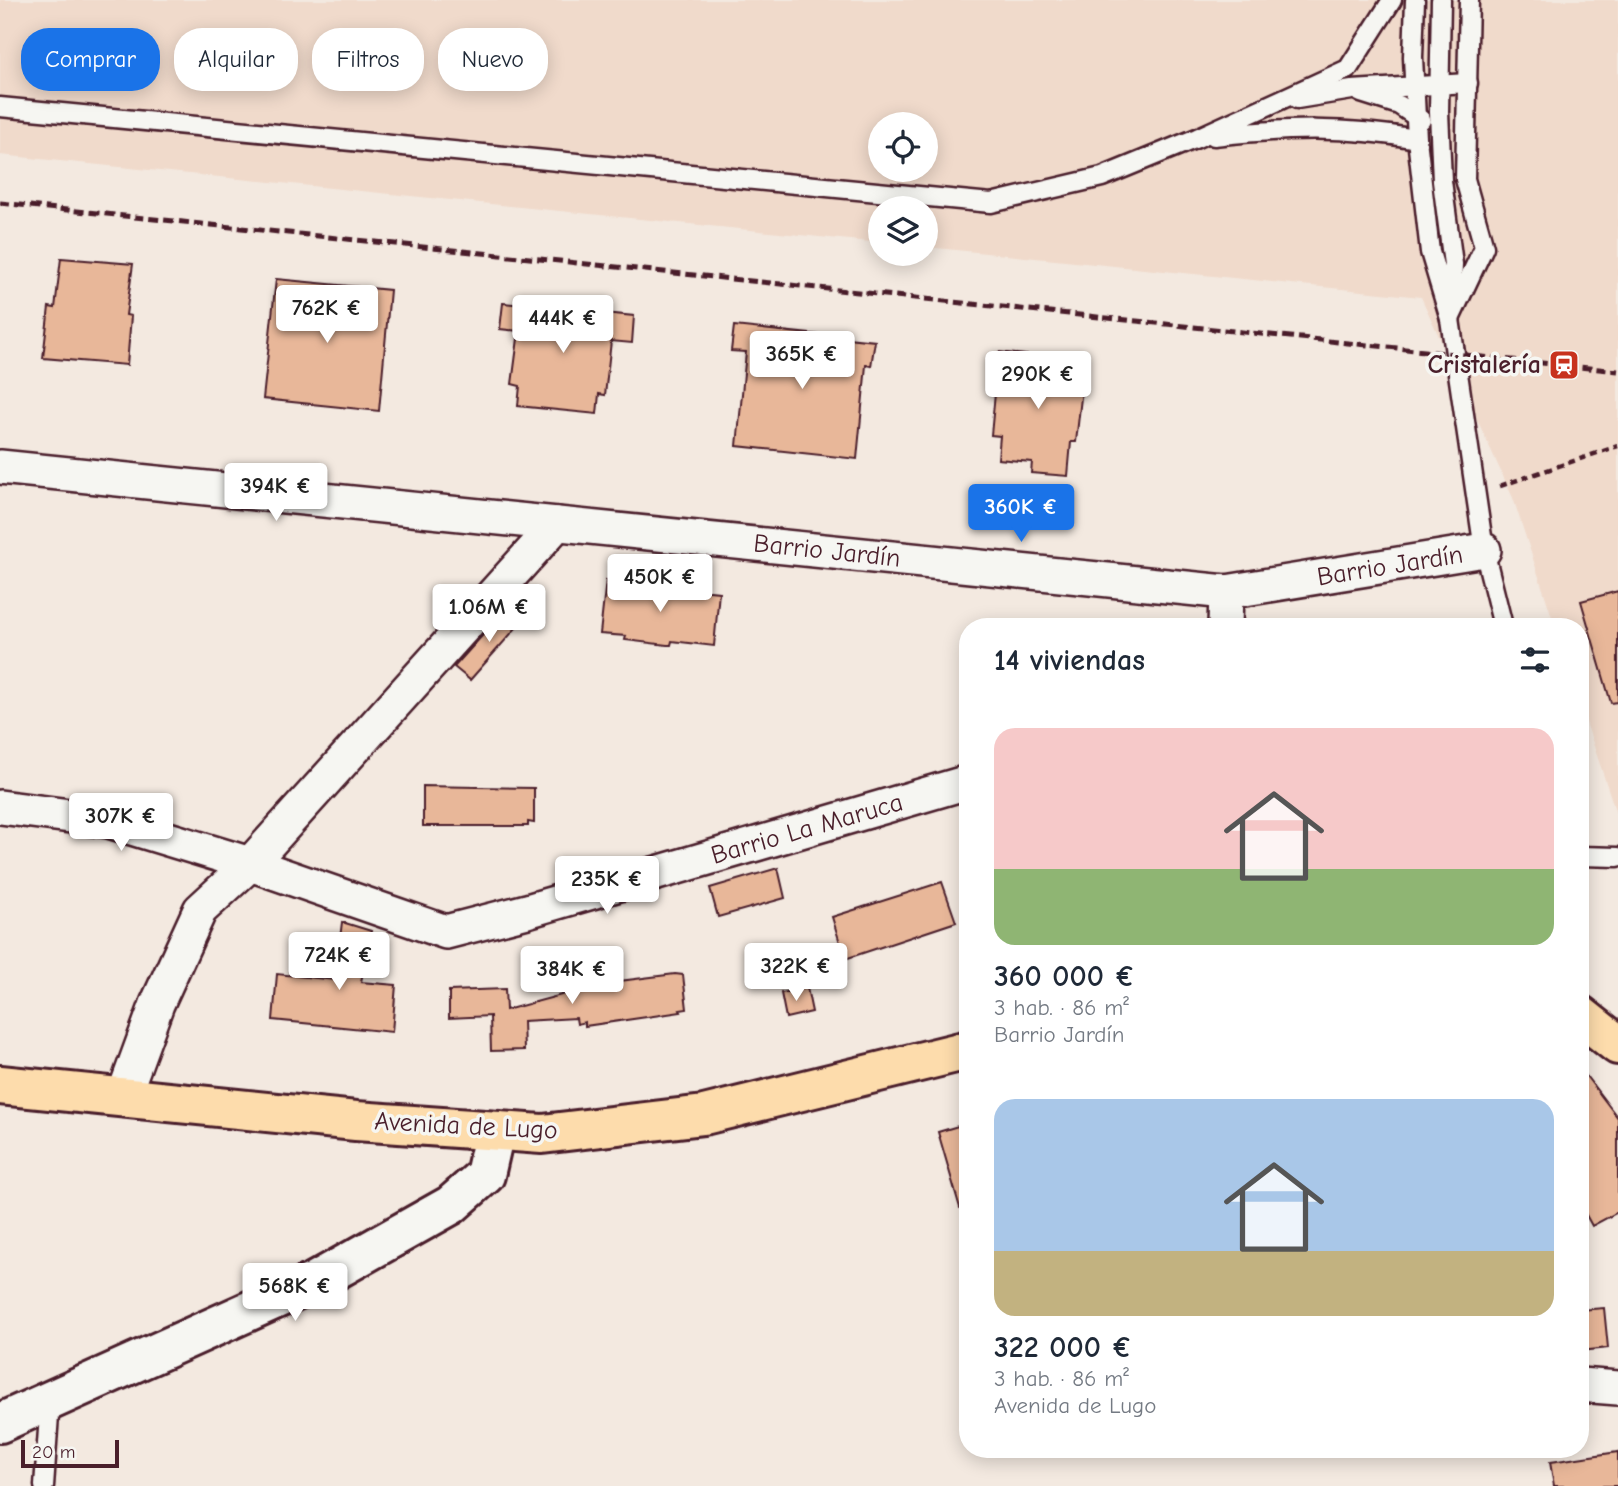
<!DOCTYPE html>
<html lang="es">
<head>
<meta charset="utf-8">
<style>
  :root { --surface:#fff; --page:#f2f2f3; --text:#1f2937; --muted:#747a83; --accent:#1a73e8 }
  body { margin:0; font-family:"Comic Neue",sans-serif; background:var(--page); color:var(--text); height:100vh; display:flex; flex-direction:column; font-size:26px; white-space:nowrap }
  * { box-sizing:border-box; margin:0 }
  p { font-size:23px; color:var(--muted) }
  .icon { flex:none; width:38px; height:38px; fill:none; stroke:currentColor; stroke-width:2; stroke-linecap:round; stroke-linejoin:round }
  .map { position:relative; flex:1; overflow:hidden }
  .details { position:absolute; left:959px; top:618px; width:630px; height:840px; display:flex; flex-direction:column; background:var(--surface); border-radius:28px; box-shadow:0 4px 18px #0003 }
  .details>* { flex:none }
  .top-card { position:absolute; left:21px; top:28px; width:665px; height:63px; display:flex; gap:14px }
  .fabs { position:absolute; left:868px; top:112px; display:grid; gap:14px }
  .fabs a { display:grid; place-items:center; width:70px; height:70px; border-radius:50%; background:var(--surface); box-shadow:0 4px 18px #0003; font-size:35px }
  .scale { position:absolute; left:21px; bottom:18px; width:98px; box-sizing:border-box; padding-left:7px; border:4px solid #4a1f2b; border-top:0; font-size:19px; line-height:24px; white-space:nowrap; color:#4a1f2b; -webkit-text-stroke:5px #f6f6f2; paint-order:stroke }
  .price { position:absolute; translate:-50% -60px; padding:0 16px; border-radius:7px; background:#fff; color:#222; font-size:23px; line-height:46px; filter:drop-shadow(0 2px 4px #0008) }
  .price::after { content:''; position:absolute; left:50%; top:42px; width:21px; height:16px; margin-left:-10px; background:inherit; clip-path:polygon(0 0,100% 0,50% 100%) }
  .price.on { background:var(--accent); color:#fff }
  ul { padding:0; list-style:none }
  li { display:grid; align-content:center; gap:14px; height:371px; padding:0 35px }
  li span { display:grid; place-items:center; height:217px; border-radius:21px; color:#555 }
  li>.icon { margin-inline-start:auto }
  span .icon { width:126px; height:126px; fill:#fffc; stroke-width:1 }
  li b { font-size:30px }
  h2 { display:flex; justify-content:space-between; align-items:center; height:84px; padding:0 35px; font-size:30px }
  .pill { padding:0 24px; border-radius:28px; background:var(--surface); box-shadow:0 4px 18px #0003; font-size:24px; line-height:63px }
  .pill.on { background:var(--accent); color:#fff }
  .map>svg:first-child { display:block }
  .built { fill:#f0dacb; fill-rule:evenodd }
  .building { fill:#e8b799; stroke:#4a1f2b; stroke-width:2 }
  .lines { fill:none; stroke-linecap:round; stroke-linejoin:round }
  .lane-casing { stroke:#4a1f2b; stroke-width:23 }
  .street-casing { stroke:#4a1f2b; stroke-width:38 }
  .secondary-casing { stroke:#4a1f2b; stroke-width:44 }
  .primary-casing { stroke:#4a1f2b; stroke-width:44 }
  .path { stroke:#4a1f2b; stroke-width:4.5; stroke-dasharray:7 5; stroke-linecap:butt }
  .lane { stroke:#f6f6f2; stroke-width:18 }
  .street { stroke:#f6f6f2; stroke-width:33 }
  .secondary { stroke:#f6f6f2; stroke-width:38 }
  .primary { stroke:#fddcac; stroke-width:38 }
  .rail { stroke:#4a1f2b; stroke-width:5; stroke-dasharray:10 5; stroke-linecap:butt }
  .labels { text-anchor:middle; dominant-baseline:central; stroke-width:7; stroke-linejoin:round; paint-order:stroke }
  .poi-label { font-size:26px; font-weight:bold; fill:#4a1f2b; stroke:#f6f6f2; text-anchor:end }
  .street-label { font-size:26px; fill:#4a1f2b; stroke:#f6f6f2 }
</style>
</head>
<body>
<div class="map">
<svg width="1618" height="1486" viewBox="0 0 1618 1486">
  <rect width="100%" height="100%" fill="#f3e9e0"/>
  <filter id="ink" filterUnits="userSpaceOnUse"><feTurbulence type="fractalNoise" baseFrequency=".0143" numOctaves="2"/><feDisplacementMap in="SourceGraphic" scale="14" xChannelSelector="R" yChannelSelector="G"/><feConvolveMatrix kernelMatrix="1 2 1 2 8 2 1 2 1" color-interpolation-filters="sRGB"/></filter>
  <g filter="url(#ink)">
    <path class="built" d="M0,0h1618v819l-38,-115v-78h-25l-42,-128 -92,-201 -495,-50v-39h-46v35l-880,-88zM880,124h46v46h-46z"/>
    <g class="building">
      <polygon points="61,258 133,264 126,315 131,316 127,365 43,358 49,307 55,308"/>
      <polygon points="276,279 390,290 379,411 263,399"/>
      <polygon points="503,303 634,316 632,343 611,341 605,395 599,394 597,414 518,406 520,386 512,384 519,331 500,329"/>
      <polygon points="734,326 875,341 871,366 866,365 857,459 737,446 746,352 731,351"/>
      <polygon points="999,352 1085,362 1076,442 1071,442 1068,476 1031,473 1032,462 998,459 1000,436 991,435"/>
      <polygon points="606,580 679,591 680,588 719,592 714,646 672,641 671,645 667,645 625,640 626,636 600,634"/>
      <polygon points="1618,591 1618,702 1611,703 1581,601"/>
      <polygon points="508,607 523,620 470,680 454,667"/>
      <polygon points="423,786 534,788 534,823 528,822 528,826 423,826"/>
      <polygon points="778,868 785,898 718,917 710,888"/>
      <polygon points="942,882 956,922 845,959 832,917"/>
      <polygon points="342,922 371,931 361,982 396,985 392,1032 273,1020 277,974 335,980"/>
      <polygon points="675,974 683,975 687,1009 680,1010 681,1012 585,1026 585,1022 577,1024 576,1018 523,1021 524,1050 491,1051 490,1016 449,1018 449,991 505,989 506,1010 580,990 580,986"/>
      <polygon points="807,988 812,1012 786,1018 781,993"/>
      <polygon points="1580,1068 1618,1118 1618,1212 1592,1226 1580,1204"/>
      <polygon points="968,1123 968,1207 960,1208 938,1132"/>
      <polygon points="1604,1308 1608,1348 1580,1351 1580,1310"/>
      <polygon points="1618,1452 1618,1486 1554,1486 1550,1462"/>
    </g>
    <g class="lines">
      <g class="lane-casing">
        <g id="lane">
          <polyline points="1415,0 1413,57 1417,139 1430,252 1450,319 1484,550 1503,626"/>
          <polyline points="1441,0 1439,112 1442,181 1453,264 1451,305"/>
          <polyline points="1361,93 1399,105 1421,120"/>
          <polyline points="1297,99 1352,90 1468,83"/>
          <polyline points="0,107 991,203 1102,177 1197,138 1348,69 1392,0"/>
          <path d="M1214,136c73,-8 130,-10 203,3"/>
          <polyline points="1450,319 1484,247 1465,179 1469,0"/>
          <polyline points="1580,856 1618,857"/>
          <polyline points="44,1486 50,1401"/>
        </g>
      </g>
      <g class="street-casing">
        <g id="street">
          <polyline points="0,467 1226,592 1484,550"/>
          <polyline points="1225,626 1226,592"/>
          <polyline points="0,807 109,821 250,864 446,932 527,911 968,782"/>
          <polyline points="123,1097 157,1004 200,910 250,864 557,524"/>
          <polyline points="1580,1385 1618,1388"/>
        </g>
      </g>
      <g class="secondary-casing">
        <polyline id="secondary" points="0,1423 314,1282 451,1205 485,1175 495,1131"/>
      </g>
      <g class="primary-casing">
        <g id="primary">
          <polyline points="1580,1015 1618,1045"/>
          <polyline points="0,1085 356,1121 542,1134 704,1115 968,1050"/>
        </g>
      </g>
      <polyline class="path" points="1500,486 1618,446"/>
      <use href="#lane" class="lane"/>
      <use href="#street" class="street"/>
      <use href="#secondary" class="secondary"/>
      <use href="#primary" class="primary"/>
      <polyline class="rail" points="0,203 1618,371"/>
    </g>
  </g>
  <defs>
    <g id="station-square" transform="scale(1.575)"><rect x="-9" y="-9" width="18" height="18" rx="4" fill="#c8321e" stroke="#f6f6f2"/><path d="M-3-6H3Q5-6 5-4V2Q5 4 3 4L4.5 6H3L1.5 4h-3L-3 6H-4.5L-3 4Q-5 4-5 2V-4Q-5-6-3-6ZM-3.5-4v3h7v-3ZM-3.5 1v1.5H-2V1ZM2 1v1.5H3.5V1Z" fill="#fff"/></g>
  </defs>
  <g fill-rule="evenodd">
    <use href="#station-square" x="1564" y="365"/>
  </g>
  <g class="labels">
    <g class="poi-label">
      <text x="1541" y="365">Cristalería</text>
    </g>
    <g class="street-label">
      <text transform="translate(827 551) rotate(6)">Barrio Jardín</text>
      <text transform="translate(1390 566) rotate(-9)">Barrio Jardín</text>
      <text transform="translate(807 829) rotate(-16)">Barrio La Maruca</text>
      <text transform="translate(466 1126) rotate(3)">Avenida de Lugo</text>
    </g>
  </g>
</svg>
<div class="fabs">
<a><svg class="icon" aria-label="locate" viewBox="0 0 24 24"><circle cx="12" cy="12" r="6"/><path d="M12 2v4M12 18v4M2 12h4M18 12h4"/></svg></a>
<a><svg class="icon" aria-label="layers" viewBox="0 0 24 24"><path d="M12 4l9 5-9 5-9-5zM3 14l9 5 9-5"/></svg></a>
</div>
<div class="scale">20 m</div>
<b class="price" style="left:327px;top:345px">762K €</b>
<b class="price" style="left:563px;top:355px">444K €</b>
<b class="price" style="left:802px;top:391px">365K €</b>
<b class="price" style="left:1038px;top:411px">290K €</b>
<b class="price" style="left:276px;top:523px">394K €</b>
<b class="price on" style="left:1021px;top:544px">360K €</b>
<b class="price" style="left:660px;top:614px">450K €</b>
<b class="price" style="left:489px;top:644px">1.06M €</b>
<b class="price" style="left:121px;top:853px">307K €</b>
<b class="price" style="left:607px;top:916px">235K €</b>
<b class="price" style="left:339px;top:992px">724K €</b>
<b class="price" style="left:796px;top:1003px">322K €</b>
<b class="price" style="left:572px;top:1006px">384K €</b>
<b class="price" style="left:295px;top:1323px">568K €</b>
<div class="top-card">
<a class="pill on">Comprar</a>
<a class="pill">Alquilar</a>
<a class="pill">Filtros</a>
<a class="pill">Nuevo</a>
</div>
<section class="details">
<h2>14 viviendas<svg class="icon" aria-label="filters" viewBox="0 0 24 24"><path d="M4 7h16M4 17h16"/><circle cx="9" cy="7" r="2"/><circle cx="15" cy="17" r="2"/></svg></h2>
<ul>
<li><span style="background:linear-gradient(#f6c9c9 65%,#8fb573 0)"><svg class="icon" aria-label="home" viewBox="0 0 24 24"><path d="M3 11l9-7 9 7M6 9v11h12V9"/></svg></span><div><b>360 000 €</b><p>3 hab. · 86 m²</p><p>Barrio Jardín</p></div></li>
<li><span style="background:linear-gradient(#a9c7e8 70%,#c2b280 0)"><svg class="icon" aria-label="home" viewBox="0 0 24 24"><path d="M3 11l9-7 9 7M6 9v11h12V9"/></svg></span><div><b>322 000 €</b><p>3 hab. · 86 m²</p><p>Avenida de Lugo</p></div></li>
</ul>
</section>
</div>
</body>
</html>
